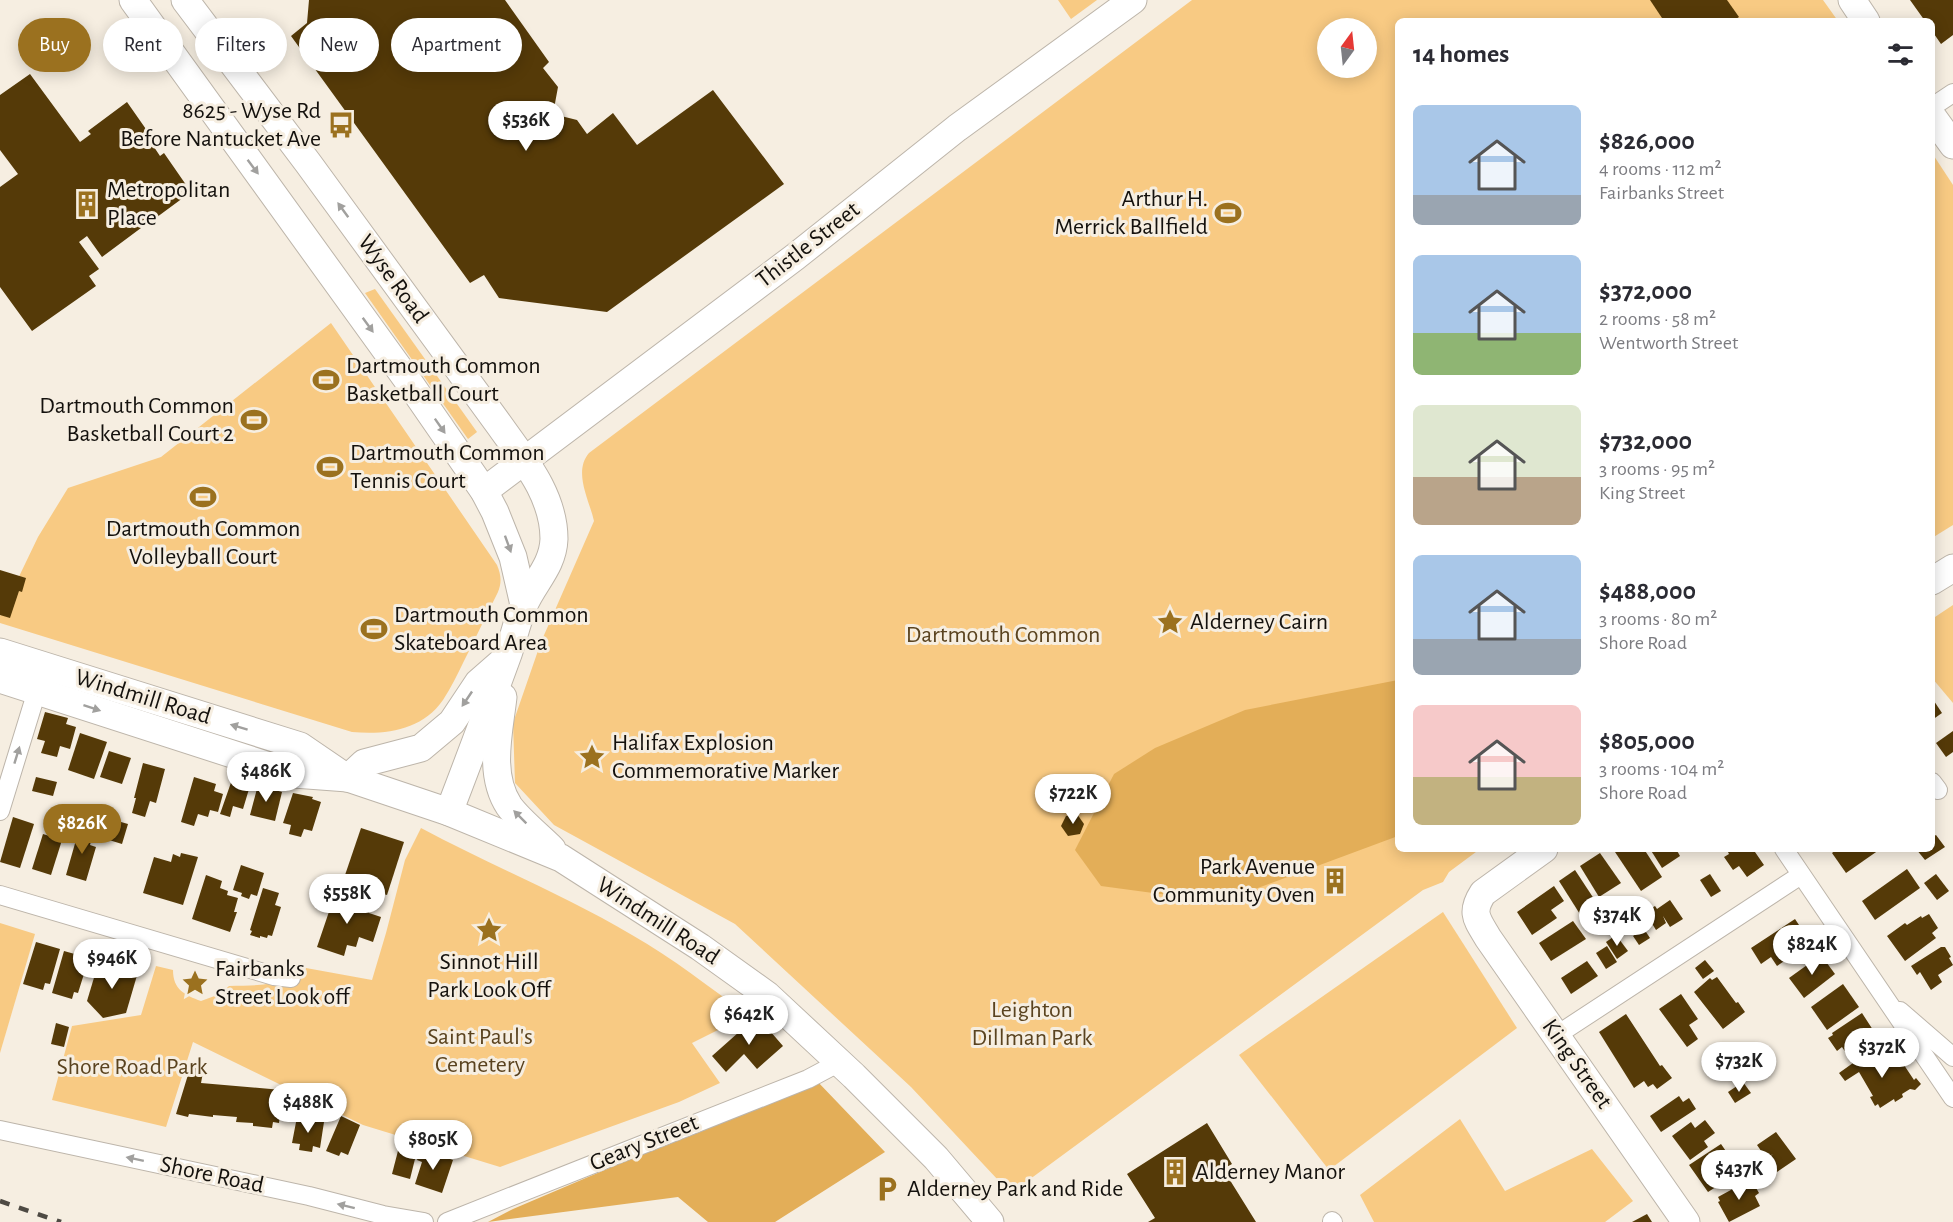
<!DOCTYPE html>
<html lang="en">
<head>
<meta charset="utf-8">
<style>
  :root { --surface:#fff; --page:#f2f2f3; --text:#2b2b33; --muted:#7c7c81; --accent:#9b711f }
  body { margin:0; font-family:"Alegreya Sans",sans-serif; background:var(--page); color:var(--text); height:100vh; display:flex; flex-direction:column; font-size:22px; white-space:nowrap }
  * { box-sizing:border-box; margin:0 }
  p { font-size:20px; color:var(--muted) }
  .icon { flex:none; width:33px; height:33px; fill:none; stroke:currentColor; stroke-width:2; stroke-linecap:round; stroke-linejoin:round }
  .map { position:relative; flex:1; overflow:hidden }
  .panel { position:absolute; left:1395px; top:18px; width:540px; height:834px; display:flex; flex-direction:column; background:var(--surface); border-radius:9px; box-shadow:0 3px 15px #0003 }
  .panel>* { flex:none }
  .banner { position:absolute; left:18px; top:18px; width:570px; height:54px; display:flex; gap:12px }
  .needle { width:39px; rotate:15deg }
  .controls { position:absolute; left:1317px; top:18px; display:grid; gap:12px }
  .controls a { display:grid; place-items:center; width:60px; height:60px; border-radius:50%; background:var(--surface); box-shadow:0 3px 15px #0003; font-size:30px }
  .price { position:absolute; translate:-50% -51px; padding:0 14px; border-radius:21px; background:#fff; color:#222; font-size:20px; line-height:39px; filter:drop-shadow(0 2px 3px #0008) }
  .price::after { content:''; position:absolute; left:50%; top:36px; width:18px; height:14px; margin-left:-9px; background:inherit; clip-path:polygon(0 0,100% 0,50% 100%) }
  .price.current { background:var(--accent); color:#fff }
  ul { padding:0; list-style:none }
  li { display:flex; align-items:center; gap:18px; height:150px; padding:0 18px }
  li span { display:grid; place-items:center; flex:none; width:168px; height:120px; border-radius:9px; color:#555 }
  li>.icon { margin-inline-start:auto }
  span .icon { width:72px; height:72px; fill:#fffc; stroke-width:1 }
  li b { font-size:26px }
  h2 { display:flex; justify-content:space-between; align-items:center; height:72px; padding:0 18px; font-size:26px }
  .tag { padding:0 21px; border-radius:27px; background:var(--surface); box-shadow:0 3px 15px #0003; font-size:21px; line-height:54px }
  .tag.current { background:var(--accent); color:#fff }
  .map>svg:first-child { display:block }
  .green { fill:#f8ca83; fill-rule:evenodd }
  .forest { fill:#e3ae58 }
  .building { fill:#553a08 }
  .lines { fill:none; stroke-linecap:round; stroke-linejoin:round }
  .street-casing { stroke:#bdb5aa; stroke-width:20 }
  .secondary-casing { stroke:#bdb5aa; stroke-width:29 }
  .street { stroke:#fff; stroke-width:18 }
  .secondary { stroke:#fff; stroke-width:27 }
  .rail { stroke:#4e4a43; stroke-width:4.5; stroke-dasharray:10 10; stroke-linecap:butt }
  .oneway { fill:#a1a09e }
  .labels { text-anchor:middle; dominant-baseline:central; stroke-width:6; stroke-linejoin:round; paint-order:stroke }
  .poi-label { font-size:24px; fill:#14110d; stroke:#f6eee1; text-anchor:start }
  .street-label { font-size:24px; fill:#14110d; stroke:#f6eee1 }
  .park-label { font-size:24px; fill:#5a431f; stroke:#f6eee1 }
</style>
</head>
<body>
<div class="map">
<svg width="1953" height="1222" viewBox="0 0 1953 1222">
  <rect width="100%" height="100%" fill="#f6eee1"/>
  <g class="green">
    <polygon points="1058,0 1097,0 1071,19"/>
    <path d="M1192,0h631l15,21h-440v828h82l-31,23 -6,10 -20,8 -401,295 -24,-5 -87,-93 -176,-163 -181,-99 -39,-42 -2,-60 28,-81 53,-121c-5,-22 -21,-49 -5,-68zM1328,28h38v40h-38z"/>
    <polygon points="1932,153 1953,185 1953,525 1932,538"/>
    <polygon points="375,289 477,432 468,439 365,293"/>
    <path d="M331,323l166,242c4,10 5,17 1,27 -12,24 -23,47 -35,71 -6,12 -12,25 -20,37 -21,30 -56,35 -91,32l-352,-109v-7l38,-79 30,-49 93,-31z"/>
    <polygon points="1953,605 1953,703 1932,678 1932,619"/>
    <path d="M421,828c69,37 143,67 211,107 41,23 78,53 116,80l-56,28 28,40 -41,19 -179,65 -137,-42 -170,-83 -27,85 -114,-27 20,-74 69,-11 15,-49 17,4c0,20 12,25 28,31l19,-7 9,-8c33,-1 48,1 77,-18l66,12 14,-47 19,-73z"/>
    <polygon points="1443,912 1517,1028 1329,1170 1239,1055"/>
    <polygon points="0,923 35,934 0,1053"/>
    <polygon points="1460,1119 1505,1191 1592,1149 1633,1201 1605,1222 1374,1222 1360,1195"/>
  </g>
  <g class="forest">
    <polygon points="1398,680 1398,836 1220,902 1101,886 1075,850 1114,774 1155,748 1245,710"/>
    <polygon points="816,1080 885,1152 775,1222 708,1222 678,1197 488,1222 513,1209"/>
  </g>
  <g class="building">
    <polygon points="309,0 505,0 549,62 543,68 558,87 553,114 577,120 587,134 613,113 637,145 713,90 784,184 607,312 499,298 484,275 470,283 291,36 307,23"/>
    <polygon points="1650,0 1727,0 1739,17 1733,21 1664,21"/>
    <polygon points="1910,0 1953,0 1953,35 1941,44 1932,31 1932,21 1925,21"/>
    <polygon points="30,74 80,142 91,134 88,131 127,102 155,142 152,144 160,156 164,153 191,192 153,220 151,216 138,225 141,228 102,257 87,236 79,242 99,269 89,276 96,286 32,331 0,287 0,187 18,174 0,150 0,95"/>
    <polygon points="0,570 26,578 22,592 19,591 10,618 0,615"/>
    <polygon points="1932,698 1942,713 1932,720"/>
    <polygon points="45,712 68,718 66,724 76,727 70,749 60,746 57,757 41,753 45,741 37,739"/>
    <polygon points="1953,731 1953,752 1946,757 1936,743"/>
    <polygon points="80,733 107,742 94,779 68,770"/>
    <polygon points="109,751 131,758 122,784 100,777"/>
    <polygon points="143,763 165,769 156,803 150,801 145,817 132,813 136,798 134,798"/>
    <polygon points="234,774 252,779 243,809 233,806 230,817 220,814"/>
    <polygon points="36,777 57,782 53,796 32,791"/>
    <polygon points="194,777 216,784 214,791 223,794 218,812 210,810 208,817 198,814 194,826 181,822"/>
    <polygon points="258,785 282,792 275,821 250,815"/>
    <polygon points="293,793 313,797 312,799 321,802 312,831 304,829 301,837 289,834 291,825 283,823"/>
    <polygon points="104,812 115,815 114,820 128,824 122,844 109,840 111,833 99,830"/>
    <polygon points="1077,814 1084,824 1080,834 1068,836 1061,826 1066,816"/>
    <polygon points="13,817 34,824 20,868 0,862"/>
    <polygon points="80,826 94,831 90,845 96,847 86,881 66,875"/>
    <polygon points="361,828 404,842 387,895 343,881"/>
    <polygon points="43,834 62,840 51,875 32,869"/>
    <polygon points="1936,835 1945,847 1925,860 1916,849 1932,849 1932,837"/>
    <polygon points="1613,849 1644,849 1662,877 1641,891"/>
    <polygon points="1650,849 1676,849 1680,856 1662,868"/>
    <polygon points="1729,849 1759,849 1755,852 1764,865 1747,877 1739,866 1733,870 1724,857 1729,854 1727,850"/>
    <polygon points="1837,849 1878,849 1879,850 1846,873 1832,853"/>
    <polygon points="181,853 198,857 183,905 143,893 154,857 171,862 173,854 180,857"/>
    <polygon points="1600,853 1621,883 1599,897 1580,866"/>
    <polygon points="241,865 264,873 257,896 251,894 249,899 241,896 242,893 233,890"/>
    <polygon points="1907,869 1920,888 1875,920 1862,901"/>
    <polygon points="1575,870 1600,908 1583,919 1559,881"/>
    <polygon points="1341,872 1343,888 1330,890 1327,874"/>
    <polygon points="1710,874 1721,891 1711,897 1700,880"/>
    <polygon points="1936,874 1949,891 1937,900 1924,883"/>
    <polygon points="206,875 222,881 220,888 228,891 227,895 238,898 234,912 237,912 230,932 192,919"/>
    <polygon points="1554,886 1564,901 1551,910 1557,918 1532,935 1517,912"/>
    <polygon points="263,888 279,893 275,905 281,907 272,936 268,935 267,938 260,936 260,938 250,935 252,931 250,930"/>
    <polygon points="335,894 371,907 369,913 381,917 373,942 359,937 356,947 347,945 344,956 317,947"/>
    <polygon points="1670,900 1683,919 1670,927 1663,916 1666,923 1656,930 1645,912 1655,906 1657,909"/>
    <polygon points="1929,914 1938,928 1932,933 1936,938 1905,961 1887,936 1905,923 1907,925 1921,916 1922,918"/>
    <polygon points="1795,919 1811,943 1777,966 1771,957 1761,964 1751,948"/>
    <polygon points="1573,921 1586,939 1551,961 1539,943"/>
    <polygon points="1644,929 1650,938 1639,945 1633,936"/>
    <polygon points="1616,935 1628,951 1617,959 1606,942"/>
    <polygon points="36,942 60,949 50,984 45,983 43,990 23,984"/>
    <polygon points="1607,946 1617,962 1606,969 1596,953"/>
    <polygon points="1941,947 1945,947 1951,957 1949,958 1953,965 1938,975 1942,982 1931,990 1920,972 1917,975 1911,966"/>
    <polygon points="64,951 89,958 78,993 74,992 72,999 52,993"/>
    <polygon points="1821,955 1835,974 1804,998 1789,978"/>
    <polygon points="1705,960 1714,971 1703,979 1695,968"/>
    <polygon points="99,961 138,972 126,1013 103,1018 87,1001"/>
    <polygon points="1587,961 1598,976 1571,994 1561,978"/>
    <polygon points="1717,977 1736,1003 1738,1002 1745,1012 1723,1029 1694,992 1710,978 1712,980"/>
    <polygon points="1843,984 1859,1007 1827,1030 1811,1007"/>
    <polygon points="1681,994 1698,1019 1689,1025 1698,1039 1687,1047 1659,1009"/>
    <polygon points="1862,1013 1873,1030 1870,1032 1871,1035 1846,1053 1842,1047 1837,1051 1828,1038 1833,1035 1832,1033"/>
    <polygon points="1626,1014 1660,1066 1662,1065 1672,1078 1657,1089 1653,1084 1648,1087 1644,1081 1634,1088 1599,1032"/>
    <polygon points="757,1016 783,1046 757,1069 744,1054 726,1072 712,1056"/>
    <polygon points="56,1023 69,1027 64,1047 51,1044"/>
    <polygon points="1863,1051 1873,1067 1883,1060 1886,1065 1898,1056 1914,1080 1916,1078 1921,1084 1915,1090 1910,1089 1902,1094 1903,1097 1895,1102 1894,1099 1880,1108 1878,1104 1875,1106 1870,1097 1873,1096 1859,1072 1845,1081 1839,1073 1853,1063 1851,1059"/>
    <polygon points="191,1065 204,1067 201,1083 282,1090 279,1123 273,1122 272,1128 253,1126 253,1123 236,1122 237,1117 213,1115 213,1117 189,1114 188,1117 176,1114"/>
    <polygon points="1743,1082 1751,1093 1735,1103 1728,1092"/>
    <polygon points="1679,1096 1683,1102 1689,1098 1696,1109 1661,1132 1650,1116"/>
    <polygon points="310,1116 316,1117 315,1121 324,1122 320,1148 313,1146 312,1152 299,1150 300,1144 292,1143 297,1117 309,1120"/>
    <polygon points="341,1116 360,1125 348,1155 341,1152 339,1156 326,1151"/>
    <polygon points="1705,1120 1715,1133 1704,1141 1708,1147 1690,1160 1672,1136 1691,1122 1695,1128"/>
    <polygon points="1207,1123 1232,1164 1223,1169 1256,1222 1148,1222 1155,1218 1127,1174"/>
    <polygon points="1776,1132 1796,1159 1777,1172 1768,1158 1773,1154 1766,1158 1757,1145"/>
    <polygon points="1721,1144 1730,1157 1723,1162 1725,1165 1722,1167 1730,1178 1708,1192 1689,1165"/>
    <polygon points="399,1147 417,1151 410,1179 392,1174"/>
    <polygon points="421,1149 453,1160 442,1193 415,1184 422,1162 417,1160"/>
    <polygon points="1751,1179 1759,1193 1755,1196 1760,1206 1729,1222 1718,1202 1720,1201 1718,1197"/>
    <polygon points="1647,1214 1652,1222 1632,1222"/>
  </g>
  <g class="lines">
    <g class="street-casing">
      <g id="street">
        <polyline points="1932,107 1953,93"/>
        <polyline points="1932,782 1938,790"/>
        <polyline points="0,811 40,681"/>
        <polyline points="1784,849 1953,1098"/>
        <polyline points="0,895 274,976 291,978"/>
        <polyline points="1900,1011 1953,1057"/>
        <polyline points="1557,1035 1801,875"/>
        <polyline points="0,1130 309,1196 383,1215 424,1222"/>
        <polyline points="1332,1221 1333,1222"/>
        <polyline points="447,1222 808,1079 840,1062"/>
      </g>
    </g>
    <g class="secondary-casing">
      <g id="secondary">
        <polyline points="133,0 406,378 484,491 495,512 513,557 524,605"/>
        <path d="M185,0l123,163 192,263c24,34 54,69 54,113 -1,27 -20,43 -30,66 -7,15 -11,36 -17,52 -19,52 -38,103 -58,155"/>
        <polyline points="1852,0 1866,21"/>
        <polyline points="1932,116 1953,145"/>
        <polyline points="484,491 795,257 957,128 1133,0"/>
        <polyline points="1932,581 1953,568"/>
        <polyline points="0,652 300,746 347,778"/>
        <polyline points="0,679 294,774 348,778 449,812 561,858 700,947 767,995 854,1076 936,1158 990,1222"/>
        <path d="M503,697c-4,36 -15,77 6,109 9,13 31,31 43,43"/>
        <polyline points="348,778 364,763 421,748 452,722 478,683 502,662"/>
        <path d="M1544,849l-61,44c-13,20 -6,26 5,45l198,284"/>
      </g>
    </g>
    <use href="#street" class="street"/>
    <use href="#secondary" class="secondary"/>
    <polyline class="rail" points="0,1201 61,1222"/>
  </g>
  <defs><path id="oneway-solid" d="M-6-.8H1V-3.2L6.5 0L1 3.2V.8H-6Z" transform="scale(1.5)"/></defs>
  <g class="oneway">
    <use href="#oneway-solid" transform="translate(253 167) rotate(53)"/>
    <use href="#oneway-solid" transform="translate(343 210) rotate(-126)"/>
    <use href="#oneway-solid" transform="translate(368 325) rotate(54)"/>
    <use href="#oneway-solid" transform="translate(440 426) rotate(55)"/>
    <use href="#oneway-solid" transform="translate(508 544) rotate(70)"/>
    <use href="#oneway-solid" transform="translate(467 699) rotate(124)"/>
    <use href="#oneway-solid" transform="translate(92 708) rotate(18)"/>
    <use href="#oneway-solid" transform="translate(239 727) rotate(-163)"/>
    <use href="#oneway-solid" transform="translate(17 755) rotate(-73)"/>
    <use href="#oneway-solid" transform="translate(520 817) rotate(-135)"/>
    <use href="#oneway-solid" transform="translate(135 1159) rotate(-168)"/>
    <use href="#oneway-solid" transform="translate(346 1206) rotate(-166)"/>
  </g>
  <defs>
    <g id="bus-bare" transform="scale(2.07)"><path d="M-5-6H5V4H4V6H2V4H-2V6H-4V4H-5ZM-3.5-4V0h7V-4ZM-3.5 1.2v1.5H-2V1.2ZM2 1.2v1.5H3.5V1.2Z" fill="#9b711f" stroke="#f6eee1" stroke-width="2.5" paint-order="stroke"/></g>
    <g id="building-bare" transform="scale(2.07)"><path d="M-4-6H4V6H1V3H-1V6H-4ZM-2.5-4.3h1.7v1.8h-1.7ZM.8-4.3h1.7v1.8H.8ZM-2.5-1h1.7V.8h-1.7ZM.8-1h1.7V.8H.8Z" fill="#9b711f" stroke="#f6eee1" stroke-width="2.5" paint-order="stroke"/></g>
    <g id="stadium-bare" transform="scale(2.07)"><path d="M0-5a6.5 5 0 1 0 0 10a6.5 5 0 1 0 0-10ZM-3.5-1.8h7v3.6h-7Z" fill="#9b711f" stroke="#f6eee1" stroke-width="2.5" paint-order="stroke"/></g>
    <g id="sight-bare" transform="scale(2.07)"><path d="M0-6L1.8-2.2L6-1.7L2.9 1.2L3.7 5.4L0 3.3L-3.7 5.4L-2.9 1.2L-6-1.7L-1.8-2.2Z" fill="#9b711f" stroke="#f6eee1" stroke-width="2.5" paint-order="stroke"/></g>
    <g id="parking-bare" transform="scale(2.07)"><path d="M-3.5-5.5H1a3.5 3.5 0 0 1 0 7H-1V5.5H-3.5ZM-1-3.4V-.6H.8a1.4 1.4 0 0 0 0-2.8Z" fill="#9b711f" stroke="#f6eee1" stroke-width="2.5" paint-order="stroke"/></g>
  </defs>
  <g fill-rule="evenodd">
    <use href="#bus-bare" x="341" y="125"/>
    <use href="#building-bare" x="87" y="204"/>
    <use href="#stadium-bare" x="1228" y="213"/>
    <use href="#stadium-bare" x="326" y="380"/>
    <use href="#stadium-bare" x="254" y="420"/>
    <use href="#stadium-bare" x="330" y="467"/>
    <use href="#stadium-bare" x="203" y="497"/>
    <use href="#sight-bare" x="1170" y="622"/>
    <use href="#stadium-bare" x="374" y="629"/>
    <use href="#sight-bare" x="592" y="757"/>
    <use href="#building-bare" x="1335" y="881"/>
    <use href="#sight-bare" x="489" y="930"/>
    <use href="#sight-bare" x="195" y="983"/>
    <use href="#building-bare" x="1175" y="1172"/>
    <use href="#parking-bare" x="887" y="1189"/>
  </g>
  <g class="labels">
    <g class="poi-label">
      <text x="321" y="111" text-anchor="end">8625 - Wyse Rd<tspan x="321" dy="28">Before Nantucket Ave</tspan></text>
      <text x="107" y="190">Metropolitan<tspan x="107" dy="28">Place</tspan></text>
      <text x="1208" y="199" text-anchor="end">Arthur H.<tspan x="1208" dy="28">Merrick Ballfield</tspan></text>
      <text x="346" y="366">Dartmouth Common<tspan x="346" dy="28">Basketball Court</tspan></text>
      <text x="234" y="406" text-anchor="end">Dartmouth Common<tspan x="234" dy="28">Basketball Court 2</tspan></text>
      <text x="350" y="453">Dartmouth Common<tspan x="350" dy="28">Tennis Court</tspan></text>
      <text x="203" y="529" text-anchor="middle">Dartmouth Common<tspan x="203" dy="28">Volleyball Court</tspan></text>
      <text x="394" y="615">Dartmouth Common<tspan x="394" dy="28">Skateboard Area</tspan></text>
      <text x="1190" y="622">Alderney Cairn</text>
      <text x="612" y="743">Halifax Explosion<tspan x="612" dy="28">Commemorative Marker</tspan></text>
      <text x="1315" y="867" text-anchor="end">Park Avenue<tspan x="1315" dy="28">Community Oven</tspan></text>
      <text x="489" y="962" text-anchor="middle">Sinnot Hill<tspan x="489" dy="28">Park Look Off</tspan></text>
      <text x="215" y="969">Fairbanks<tspan x="215" dy="28">Street Look off</tspan></text>
      <text x="1195" y="1172">Alderney Manor</text>
      <text x="907" y="1189">Alderney Park and Ride</text>
    </g>
    <g class="street-label">
      <text transform="translate(808 245) rotate(-38)">Thistle Street</text>
      <text transform="translate(393 279) rotate(54)">Wyse Road</text>
      <text transform="translate(143 697) rotate(17)">Windmill Road</text>
      <text transform="translate(658 921) rotate(33)">Windmill Road</text>
      <text transform="translate(1577 1064) rotate(55)">King Street</text>
      <text transform="translate(644 1143) rotate(-22)">Geary Street</text>
      <text transform="translate(212 1175) rotate(12)">Shore Road</text>
    </g>
    <g class="park-label">
      <text x="1003" y="635">Dartmouth Common</text>
      <text x="1032" y="1010">Leighton<tspan x="1032" dy="28">Dillman Park</tspan></text>
      <text x="480" y="1037">Saint Paul's<tspan x="480" dy="28">Cemetery</tspan></text>
      <text x="132" y="1067">Shore Road Park</text>
    </g>
  </g>
</svg>
<div class="controls">
<a><svg class="needle" viewBox="-14 -14 28 28"><path d="M0-13l5 13h-10z" fill="#e53935"/><path d="M0 13l5-13h-10z" fill="#7c7c81"/></svg></a>
</div>
<b class="price" style="left:526px;top:152px">$536K</b>
<b class="price" style="left:266px;top:803px">$486K</b>
<b class="price" style="left:1073px;top:825px">$722K</b>
<b class="price current" style="left:82px;top:855px">$826K</b>
<b class="price" style="left:347px;top:925px">$558K</b>
<b class="price" style="left:1617px;top:947px">$374K</b>
<b class="price" style="left:1812px;top:976px">$824K</b>
<b class="price" style="left:112px;top:990px">$946K</b>
<b class="price" style="left:749px;top:1046px">$642K</b>
<b class="price" style="left:1882px;top:1079px">$372K</b>
<b class="price" style="left:1739px;top:1093px">$732K</b>
<b class="price" style="left:308px;top:1134px">$488K</b>
<b class="price" style="left:433px;top:1171px">$805K</b>
<b class="price" style="left:1739px;top:1201px">$437K</b>
<div class="banner">
<a class="tag current">Buy</a>
<a class="tag">Rent</a>
<a class="tag">Filters</a>
<a class="tag">New</a>
<a class="tag">Apartment</a>
</div>
<section class="panel">
<h2>14 homes<svg class="icon" aria-label="filters" viewBox="0 0 24 24"><path d="M4 7h16M4 17h16"/><circle cx="9" cy="7" r="2"/><circle cx="15" cy="17" r="2"/></svg></h2>
<ul>
<li><span style="background:linear-gradient(#a9c7e8 75%,#9aa5b1 0)"><svg class="icon" aria-label="home" viewBox="0 0 24 24"><path d="M3 11l9-7 9 7M6 9v11h12V9"/></svg></span><div><b>$826,000</b><p>4 rooms · 112 m²</p><p>Fairbanks Street</p></div></li>
<li><span style="background:linear-gradient(#a9c7e8 65%,#8fb573 0)"><svg class="icon" aria-label="home" viewBox="0 0 24 24"><path d="M3 11l9-7 9 7M6 9v11h12V9"/></svg></span><div><b>$372,000</b><p>2 rooms · 58 m²</p><p>Wentworth Street</p></div></li>
<li><span style="background:linear-gradient(#dfe7d0 60%,#b9a48a 0)"><svg class="icon" aria-label="home" viewBox="0 0 24 24"><path d="M3 11l9-7 9 7M6 9v11h12V9"/></svg></span><div><b>$732,000</b><p>3 rooms · 95 m²</p><p>King Street</p></div></li>
<li><span style="background:linear-gradient(#a9c7e8 70%,#9aa5b1 0)"><svg class="icon" aria-label="home" viewBox="0 0 24 24"><path d="M3 11l9-7 9 7M6 9v11h12V9"/></svg></span><div><b>$488,000</b><p>3 rooms · 80 m²</p><p>Shore Road</p></div></li>
<li><span style="background:linear-gradient(#f6c9c9 60%,#c2b280 0)"><svg class="icon" aria-label="home" viewBox="0 0 24 24"><path d="M3 11l9-7 9 7M6 9v11h12V9"/></svg></span><div><b>$805,000</b><p>3 rooms · 104 m²</p><p>Shore Road</p></div></li>
</ul>
</section>
</div>
</body>
</html>
